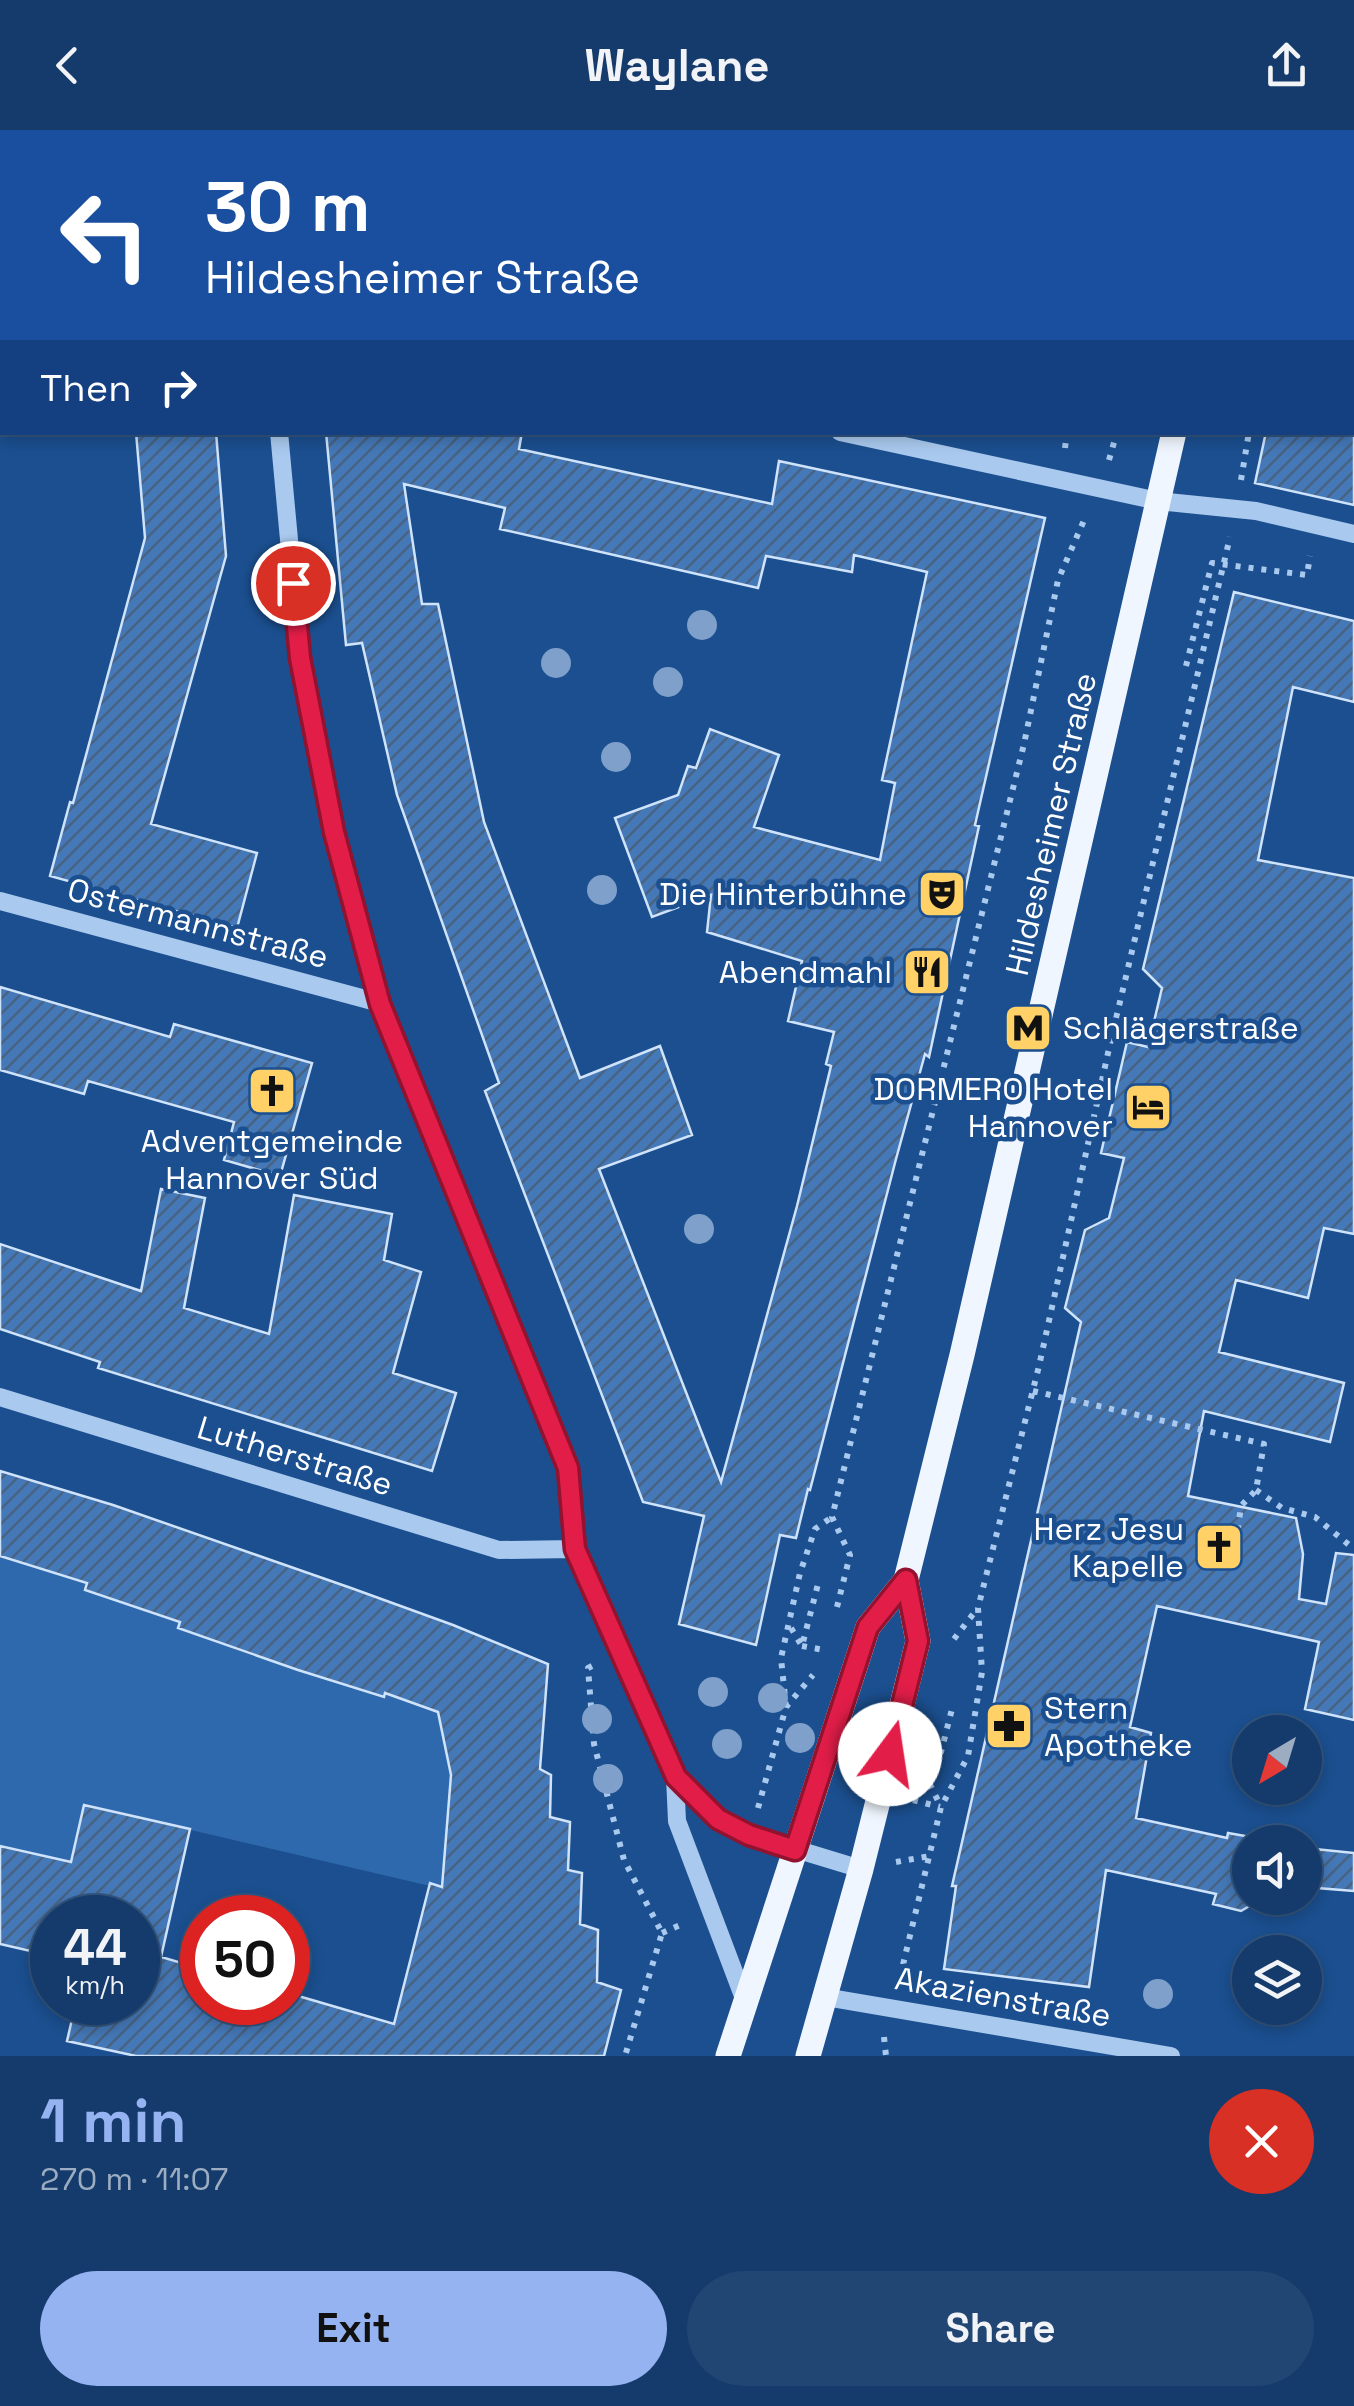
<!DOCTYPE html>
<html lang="en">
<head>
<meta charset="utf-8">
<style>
	body { margin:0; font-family:"Space Grotesk",sans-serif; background:#214673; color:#f1f3f6; height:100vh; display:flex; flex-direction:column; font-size:38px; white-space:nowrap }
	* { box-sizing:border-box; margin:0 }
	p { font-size:32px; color:#9dadc1 }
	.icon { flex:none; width:55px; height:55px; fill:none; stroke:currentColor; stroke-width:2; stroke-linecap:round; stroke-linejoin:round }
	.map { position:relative; height:1926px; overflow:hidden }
	.sheet { display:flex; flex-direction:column; background:#143b6b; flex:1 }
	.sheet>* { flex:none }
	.top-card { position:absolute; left:0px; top:0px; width:1355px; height:305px; box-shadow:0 5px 15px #0003,0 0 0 2px #33557e; background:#1a4fa0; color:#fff; overflow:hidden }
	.needle { width:65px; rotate:218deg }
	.buttons { position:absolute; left:1232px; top:1585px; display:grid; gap:20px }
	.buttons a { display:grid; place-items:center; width:90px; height:90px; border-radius:50%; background:#143b6b; box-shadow:0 5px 15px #0003,0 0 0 2px #33557e; font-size:50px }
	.speed { position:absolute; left:30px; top:1765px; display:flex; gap:20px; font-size:50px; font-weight:700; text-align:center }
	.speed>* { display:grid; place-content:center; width:130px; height:130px; border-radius:50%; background:#143b6b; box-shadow:0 5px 15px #0003,0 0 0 2px #33557e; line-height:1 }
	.speed small { font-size:25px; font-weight:400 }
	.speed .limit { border:15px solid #d22; background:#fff; color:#111 }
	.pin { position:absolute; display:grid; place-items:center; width:85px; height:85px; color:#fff; margin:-42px; border:5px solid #fff; border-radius:50%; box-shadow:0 2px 10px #0007 }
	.me { position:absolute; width:110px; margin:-55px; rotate:14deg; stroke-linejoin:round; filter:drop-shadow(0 0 8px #0008) }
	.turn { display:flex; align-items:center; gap:35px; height:210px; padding:0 40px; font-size:45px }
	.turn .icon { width:130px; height:130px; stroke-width:2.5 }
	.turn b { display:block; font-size:70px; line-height:85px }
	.then { display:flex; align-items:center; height:95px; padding:0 40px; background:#0003; gap:20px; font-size:38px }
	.round { display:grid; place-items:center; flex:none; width:105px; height:105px; border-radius:52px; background:#214673 }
	.headline { display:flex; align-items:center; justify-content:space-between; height:170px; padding:0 40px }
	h1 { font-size:60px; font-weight:700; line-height:75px; color:#95b2f1 }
	.button { display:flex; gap:20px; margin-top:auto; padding:20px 40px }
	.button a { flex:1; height:115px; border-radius:60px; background:#95b2f1; color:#111; font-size:40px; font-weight:700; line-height:115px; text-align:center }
	.button a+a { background:#214673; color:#f1f3f6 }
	header { display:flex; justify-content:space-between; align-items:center; height:130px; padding:0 40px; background:#143b6b; font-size:45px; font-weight:700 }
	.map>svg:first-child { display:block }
	.green { fill:#2e69ad }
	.building { fill:url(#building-hatch); stroke:#cfe3fa; stroke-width:2.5; fill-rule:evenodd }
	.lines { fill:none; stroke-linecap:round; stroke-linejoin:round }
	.path { stroke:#a9c9ee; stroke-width:6; stroke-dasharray:5 8; stroke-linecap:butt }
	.minor { stroke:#a9c9ee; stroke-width:18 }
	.major { stroke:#f0f6ff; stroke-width:25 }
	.tree { fill:#7ea0ca }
	.route-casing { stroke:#92132f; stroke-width:25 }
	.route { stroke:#e11d48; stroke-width:18 }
	.labels { text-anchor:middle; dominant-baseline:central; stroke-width:9; stroke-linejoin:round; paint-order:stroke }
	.street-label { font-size:32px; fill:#fff; stroke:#1b4f8f }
	.poi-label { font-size:32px; fill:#fff; stroke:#1b4f8f; text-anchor:end }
</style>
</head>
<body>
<header><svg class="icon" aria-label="back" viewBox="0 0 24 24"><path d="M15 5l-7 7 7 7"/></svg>Waylane<svg class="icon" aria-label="share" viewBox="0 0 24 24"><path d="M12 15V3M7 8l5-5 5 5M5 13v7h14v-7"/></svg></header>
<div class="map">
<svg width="1354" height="1926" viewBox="0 0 1354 1926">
	<defs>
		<pattern id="building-hatch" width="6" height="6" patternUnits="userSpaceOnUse" patternTransform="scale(2.5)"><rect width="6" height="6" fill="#4478b7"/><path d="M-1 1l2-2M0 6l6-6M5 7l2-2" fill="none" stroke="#486282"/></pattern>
	</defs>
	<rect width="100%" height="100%" fill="#1b4f8f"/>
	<path class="green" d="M 0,1426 L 87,1453 L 86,1460 L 180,1492 L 178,1499 L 197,1505 L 199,1499 L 236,1511 L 234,1519 L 254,1526 L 257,1519 L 277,1526 L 276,1532 L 385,1563 L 460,1589 L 447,1624 L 451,1645 L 444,1739 L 464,1764 L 97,1678 L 81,1687 L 71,1732 L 0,1716 Z"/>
	<path class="building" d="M 136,302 L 216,302 L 226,426 L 151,694 L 257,723 L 237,798 L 50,746 L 70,672 L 73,673 L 145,408 Z
		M 326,302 L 522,302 L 519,319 L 772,374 L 779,331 L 1045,388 L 975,695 L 979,696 L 929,927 L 925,924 L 896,1029 L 810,1360 L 808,1359 L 796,1408 L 780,1405 L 756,1515 L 679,1494 L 704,1386 L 643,1372 L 485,961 L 499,953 L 397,665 L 362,513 L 346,515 ZM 404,354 L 505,378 L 500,399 L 758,458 L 766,426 L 852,442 L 854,425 L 927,442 L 882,650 L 895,653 L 880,730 L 754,697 L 779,625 L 710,599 L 696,638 L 688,636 L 678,665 L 615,688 L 652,787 L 711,765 L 707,802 L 802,831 L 788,891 L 834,902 L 826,934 L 831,936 L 797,1076 L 721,1352 L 599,1039 L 692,1005 L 660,916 L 580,948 L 484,692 L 438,474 L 422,474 Z
		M 1266,302 L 1354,302 L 1354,375 L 1255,353 Z
		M 1234,462 L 1354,491 L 1354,572 L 1293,557 L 1258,730 L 1354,748 L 1354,1104 L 1324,1098 L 1308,1168 L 1236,1150 L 1219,1222 L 1344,1253 L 1330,1312 L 1204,1281 L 1188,1366 L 1296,1388 L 1303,1424 L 1299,1469 L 1326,1474 L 1336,1423 L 1354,1425 L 1354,1590 L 1305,1579 L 1319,1512 L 1157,1476 L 1130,1597 L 1151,1603 L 1136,1688 L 1227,1708 L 1228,1703 L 1279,1712 L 1250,1712 L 1250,1768 L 1263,1768 L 1241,1781 L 1213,1774 L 1216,1764 L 1106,1740 L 1089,1857 L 944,1839 L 956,1756 L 952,1756 L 1081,1192 L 1065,1178 L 1085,1100 L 1109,1088 L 1124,1028 L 1101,1023 L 1127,912 L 1148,917 L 1162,858 L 1143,839 Z
		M 0,857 L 170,907 L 174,894 L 312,933 L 280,1046 L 224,1030 L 234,992 L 88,951 L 84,964 L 0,940 Z
		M 161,1059 L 205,1068 L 184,1178 L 269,1204 L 294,1065 L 392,1084 L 384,1130 L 421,1142 L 393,1243 L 456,1263 L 432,1341 L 98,1238 L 100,1232 L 0,1199 L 0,1114 L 141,1161 Z
		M 0,1341 L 113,1375 L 351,1458 L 453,1495 L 548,1534 L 540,1639 L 551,1645 L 550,1687 L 570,1692 L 568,1740 L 582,1743 L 580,1794 L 598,1800 L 597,1852 L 621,1860 L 604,1926 L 136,1926 L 67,1911 L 76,1872 L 138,1872 L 138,1788 L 52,1788 L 52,1826 L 0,1814 L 0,1716 L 71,1732 L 84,1675 L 190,1699 L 161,1827 L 202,1839 L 202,1872 L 288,1872 L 288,1863 L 394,1894 L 430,1753 L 442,1757 L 451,1645 L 438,1582 L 385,1563 L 384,1567 L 298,1540 L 178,1498 L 180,1492 L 85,1460 L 87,1453 L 0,1426 Z
		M 1305,1718 L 1354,1723 L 1354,1761 L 1305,1757 Z"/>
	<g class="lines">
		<path class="path" d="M 802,2 L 802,0
			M 1153,2 L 1153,0
			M 1317,2 L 1318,0
			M 1065,318 L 1067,302
			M 1109,330 L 1117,302
			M 1241,350 L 1249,302
			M 1186,536 L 1212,433 L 1307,445 L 1310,426
			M 1033,1261 L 1264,1314 L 1256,1360 L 1241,1376 L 1238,1398
			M 1256,1360 L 1282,1378 L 1315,1387 L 1354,1419
			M 837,1477 L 850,1425 L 832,1387 L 1024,614 L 1058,450 L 1085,388
			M 791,1498 L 802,1516 L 818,1454
			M 954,1509 L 977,1479
			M 802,1516 L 824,1520
			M 592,1536 L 588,1538 L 594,1614 L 624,1730 L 662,1803 L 625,1926
			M 786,1577 L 781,1528 L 800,1443 L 815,1399 L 832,1387
			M 927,1627 L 941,1622 L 953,1575
			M 924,1642 L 941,1677
			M 913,1670 L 940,1677
			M 758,1678 L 786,1577 L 813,1545
			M 896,1732 L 930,1726
			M 662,1803 L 685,1793
			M 900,1847 L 941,1677 L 968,1626 L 982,1542 L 978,1478 L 1039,1236 L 1110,914 L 1230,407
			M 884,1907 L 886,1926"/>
		<path class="minor" d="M 228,0 L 229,2
			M 279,302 L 300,528 L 335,702 L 380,873 L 568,1338 L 575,1419 L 675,1647 L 718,1689 L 749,1705 L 861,1739
			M 840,302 L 1158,371 L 1256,381 L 1354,404
			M 0,771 L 380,873
			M 0,1267 L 499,1420 L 575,1419
			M 675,1647 L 677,1691 L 745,1871
			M 825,1867 L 1171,1926"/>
		<path class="major" d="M 1243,2 L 1243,0
			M 728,1926 L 868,1497 L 906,1450 L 962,1225 L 1174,302
			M 808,1926 L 861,1739 L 918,1511 L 906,1450"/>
	</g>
	<g class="tree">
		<circle cx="702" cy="495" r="15"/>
		<circle cx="556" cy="533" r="15"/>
		<circle cx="668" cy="552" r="15"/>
		<circle cx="616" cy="627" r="15"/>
		<circle cx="602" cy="760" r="15"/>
		<circle cx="699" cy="1099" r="15"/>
		<circle cx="713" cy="1562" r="15"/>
		<circle cx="773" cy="1568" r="15"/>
		<circle cx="597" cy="1589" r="15"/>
		<circle cx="800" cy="1608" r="15"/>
		<circle cx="727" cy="1614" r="15"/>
		<circle cx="608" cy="1649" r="15"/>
		<circle cx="1158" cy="1864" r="15"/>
	</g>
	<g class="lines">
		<g class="route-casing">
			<path id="route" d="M 293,453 L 300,528 L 334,702 L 380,874 L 568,1338 L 575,1419 L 676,1647 L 718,1689 L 749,1705 L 795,1720 L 868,1497 L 906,1450 L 918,1511 L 890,1624"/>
		</g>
		<use href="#route" class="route"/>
	</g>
	<defs>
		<g id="theatre-square" transform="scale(2.5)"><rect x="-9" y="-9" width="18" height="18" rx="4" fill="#ffd166" stroke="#1b4f8f"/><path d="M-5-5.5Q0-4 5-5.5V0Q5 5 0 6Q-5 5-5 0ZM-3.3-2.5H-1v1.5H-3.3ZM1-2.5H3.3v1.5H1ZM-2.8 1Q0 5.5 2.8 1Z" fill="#111"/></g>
		<g id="restaurant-square" transform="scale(2.5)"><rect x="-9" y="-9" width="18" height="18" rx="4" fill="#ffd166" stroke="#1b4f8f"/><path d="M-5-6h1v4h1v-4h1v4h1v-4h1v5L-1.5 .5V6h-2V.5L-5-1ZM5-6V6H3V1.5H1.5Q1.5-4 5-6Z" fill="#111"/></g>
		<g id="metro-square" transform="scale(2.5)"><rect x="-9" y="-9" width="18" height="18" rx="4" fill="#ffd166" stroke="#1b4f8f"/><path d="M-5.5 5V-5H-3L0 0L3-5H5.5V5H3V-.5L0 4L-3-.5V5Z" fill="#111"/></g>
		<g id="church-square" transform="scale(2.5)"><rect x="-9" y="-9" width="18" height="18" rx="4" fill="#ffd166" stroke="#1b4f8f"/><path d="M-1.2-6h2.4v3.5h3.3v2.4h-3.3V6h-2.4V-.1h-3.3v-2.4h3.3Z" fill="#111"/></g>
		<g id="hotel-square" transform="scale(2.5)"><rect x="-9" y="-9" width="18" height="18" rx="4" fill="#ffd166" stroke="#1b4f8f"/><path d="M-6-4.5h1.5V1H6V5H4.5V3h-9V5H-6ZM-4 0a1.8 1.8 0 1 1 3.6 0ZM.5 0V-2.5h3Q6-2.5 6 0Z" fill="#111"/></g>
		<g id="pharmacy-square" transform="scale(2.5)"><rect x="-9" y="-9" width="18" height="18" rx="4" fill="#ffd166" stroke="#1b4f8f"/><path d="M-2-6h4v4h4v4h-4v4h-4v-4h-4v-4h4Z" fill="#111"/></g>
	</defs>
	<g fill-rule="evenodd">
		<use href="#theatre-square" x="942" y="764"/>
		<use href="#restaurant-square" x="927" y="842"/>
		<use href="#metro-square" x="1028" y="898"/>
		<use href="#church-square" x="272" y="961"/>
		<use href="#hotel-square" x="1148" y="977"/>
		<use href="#church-square" x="1219" y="1417"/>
		<use href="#pharmacy-square" x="1009" y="1596"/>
	</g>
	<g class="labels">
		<g class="street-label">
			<text transform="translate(1051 694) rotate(-77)">Hildesheimer Straße</text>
			<text transform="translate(198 793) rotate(15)">Ostermannstraße</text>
			<text transform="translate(295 1326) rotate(17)">Lutherstraße</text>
			<text transform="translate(1003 1867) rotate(10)">Akazienstraße</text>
		</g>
		<g class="poi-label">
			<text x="907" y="764">Die Hinterbühne</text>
			<text x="892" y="842">Abendmahl</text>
			<text x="1063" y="898" text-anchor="start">Schlägerstraße</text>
			<text x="1113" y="959">DORMERO Hotel<tspan x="1113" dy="37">Hannover</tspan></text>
			<text x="272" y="1011" text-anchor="middle">Adventgemeinde<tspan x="272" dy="37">Hannover Süd</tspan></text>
			<text x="1184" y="1399">Herz Jesu<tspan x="1184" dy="37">Kapelle</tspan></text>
			<text x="1044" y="1578" text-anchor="start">Stern<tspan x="1044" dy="37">Apotheke</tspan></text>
		</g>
	</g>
</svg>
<div class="buttons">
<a><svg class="needle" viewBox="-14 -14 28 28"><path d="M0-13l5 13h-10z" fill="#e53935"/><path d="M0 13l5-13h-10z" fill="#9dadc1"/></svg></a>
<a><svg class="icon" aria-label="sound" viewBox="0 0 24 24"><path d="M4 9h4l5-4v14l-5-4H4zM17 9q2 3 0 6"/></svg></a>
<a><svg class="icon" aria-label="layers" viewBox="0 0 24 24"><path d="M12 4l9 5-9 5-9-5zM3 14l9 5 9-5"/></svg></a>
</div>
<div class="speed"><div>44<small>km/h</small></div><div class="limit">50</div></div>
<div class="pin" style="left:293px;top:453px;background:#d93025"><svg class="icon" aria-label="arrive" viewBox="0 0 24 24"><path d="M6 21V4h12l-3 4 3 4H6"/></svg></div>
<svg class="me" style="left:890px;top:1624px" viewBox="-20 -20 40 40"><circle r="19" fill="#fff"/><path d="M0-13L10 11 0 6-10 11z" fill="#e11d48"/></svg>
<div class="top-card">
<div class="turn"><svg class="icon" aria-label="left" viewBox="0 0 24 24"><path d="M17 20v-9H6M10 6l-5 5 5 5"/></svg><div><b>30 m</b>Hildesheimer Straße</div></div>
<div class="then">Then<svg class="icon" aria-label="right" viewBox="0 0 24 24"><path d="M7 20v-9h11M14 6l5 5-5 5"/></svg></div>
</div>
</div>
<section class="sheet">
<div class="headline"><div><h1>1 min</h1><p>270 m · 11:07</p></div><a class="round" style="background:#d93025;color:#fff"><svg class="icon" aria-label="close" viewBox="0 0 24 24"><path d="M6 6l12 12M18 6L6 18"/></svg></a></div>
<div class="button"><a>Exit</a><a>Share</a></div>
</section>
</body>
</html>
